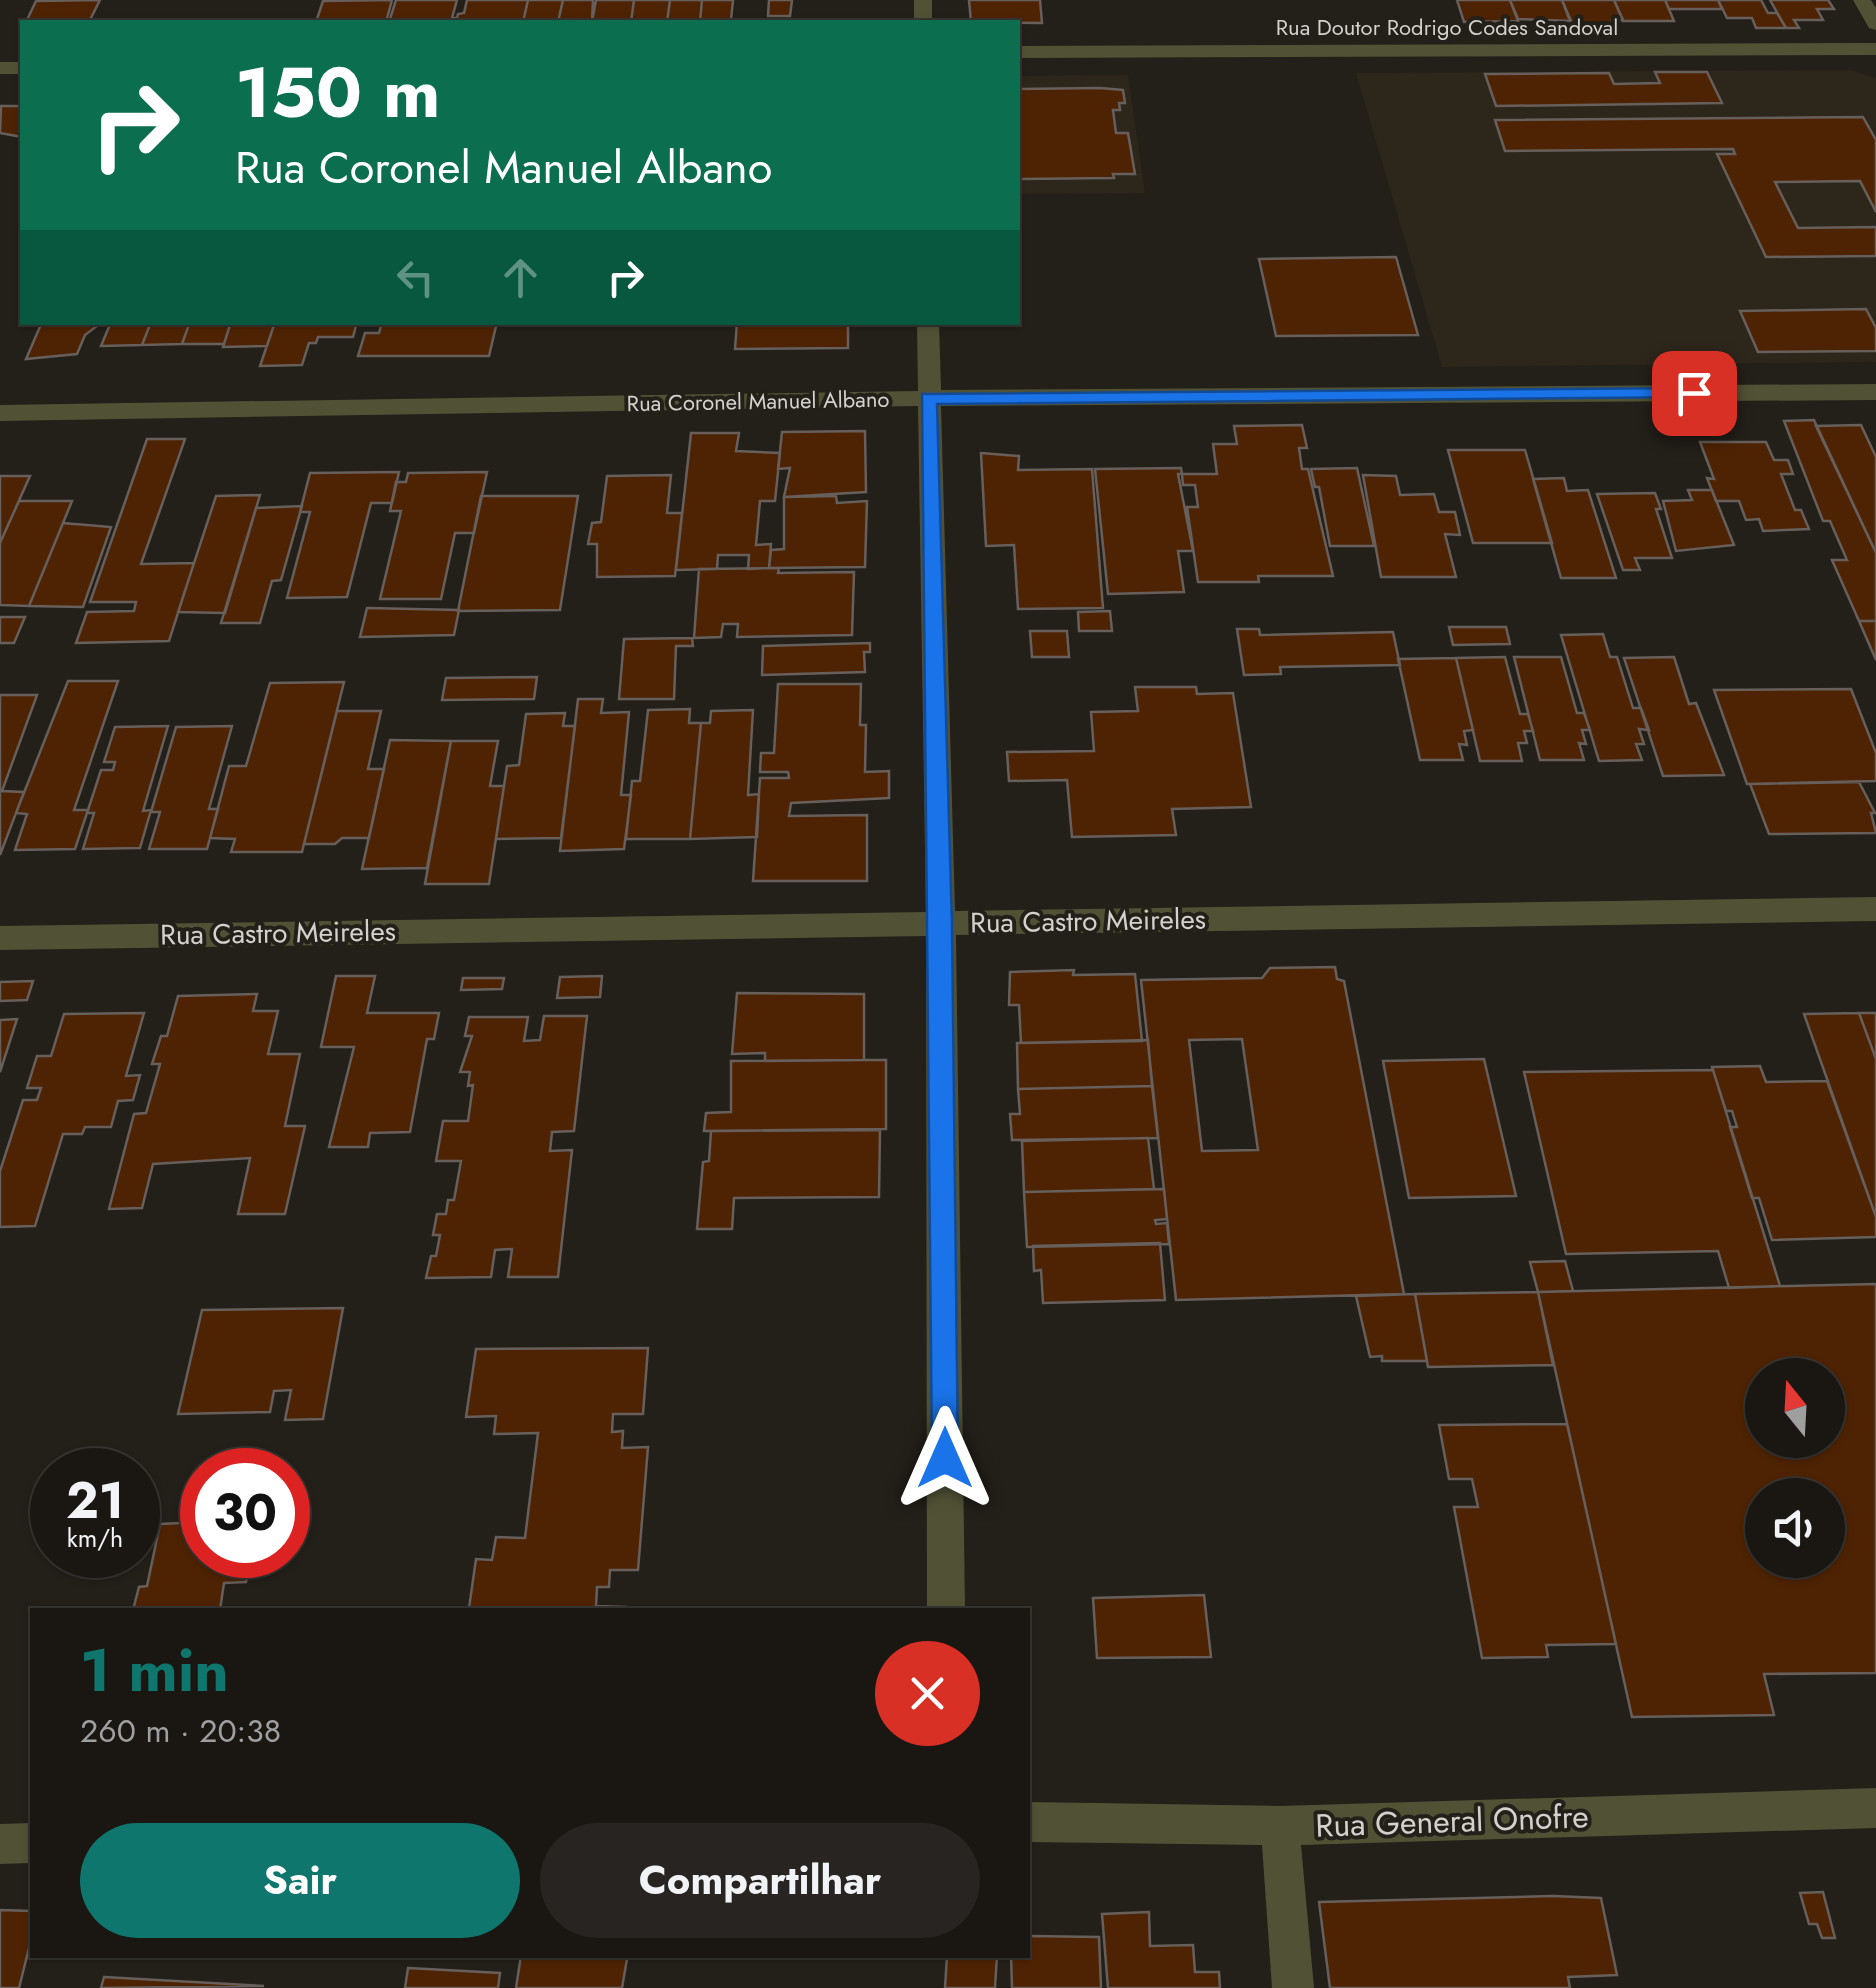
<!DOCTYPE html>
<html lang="pt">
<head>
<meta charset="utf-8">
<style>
	body { margin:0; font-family:Jost,sans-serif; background:#272421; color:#f1f3f6; height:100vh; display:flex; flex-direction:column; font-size:38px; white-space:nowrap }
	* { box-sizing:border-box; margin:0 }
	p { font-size:32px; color:#9f9fa0 }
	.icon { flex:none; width:55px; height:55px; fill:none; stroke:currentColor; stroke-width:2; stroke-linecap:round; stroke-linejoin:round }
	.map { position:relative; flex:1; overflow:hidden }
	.panel { position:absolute; left:30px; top:1608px; width:1000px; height:350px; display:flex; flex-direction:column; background:#1a1713; border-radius:0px; box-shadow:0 2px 8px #0004,0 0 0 2px #383633 }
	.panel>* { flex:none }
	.top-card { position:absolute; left:20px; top:20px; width:1000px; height:305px; border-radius:0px; box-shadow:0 2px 8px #0004,0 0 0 2px #383633; background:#0b6e4f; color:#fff; overflow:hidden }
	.needle { width:65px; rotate:342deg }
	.controls { position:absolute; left:1745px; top:1358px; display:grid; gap:20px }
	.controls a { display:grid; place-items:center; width:100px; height:100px; border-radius:50%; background:#1a1713; box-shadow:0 2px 8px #0004,0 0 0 2px #383633; font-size:50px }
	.speed { position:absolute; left:30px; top:1448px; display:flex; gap:20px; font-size:50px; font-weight:700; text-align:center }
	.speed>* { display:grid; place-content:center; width:130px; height:130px; border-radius:50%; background:#1a1713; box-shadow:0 2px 8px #0004,0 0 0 2px #383633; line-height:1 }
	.speed small { font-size:25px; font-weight:400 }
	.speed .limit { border:15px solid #d22; background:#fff; color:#111 }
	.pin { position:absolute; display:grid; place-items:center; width:85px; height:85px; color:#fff; margin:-42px; border-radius:20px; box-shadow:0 5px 15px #0006 }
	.me { position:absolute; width:110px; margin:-55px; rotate:0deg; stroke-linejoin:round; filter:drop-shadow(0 0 8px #0008) }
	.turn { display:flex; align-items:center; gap:35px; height:210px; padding:0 50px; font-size:45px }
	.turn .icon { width:130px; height:130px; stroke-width:2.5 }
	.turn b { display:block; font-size:70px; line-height:85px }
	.lanes { display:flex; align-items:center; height:95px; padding:0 50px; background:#0003; justify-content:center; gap:50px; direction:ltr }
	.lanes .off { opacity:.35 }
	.round { display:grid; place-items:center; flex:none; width:105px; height:105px; border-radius:52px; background:#272421 }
	.summary { display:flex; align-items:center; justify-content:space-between; height:170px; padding:0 50px }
	h1 { font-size:60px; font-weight:700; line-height:75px; color:#0f766e }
	.primary-button { display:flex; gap:20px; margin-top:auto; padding:20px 50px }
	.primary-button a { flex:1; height:115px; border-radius:60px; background:#0f766e; color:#fff; font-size:40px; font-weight:700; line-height:115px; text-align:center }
	.primary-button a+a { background:#272421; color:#f1f3f6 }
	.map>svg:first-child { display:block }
	.built { fill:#2d261b }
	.building { fill:#4e2303; stroke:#675f5b; stroke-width:2.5; fill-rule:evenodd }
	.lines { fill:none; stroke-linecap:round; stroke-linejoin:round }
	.street { fill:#515235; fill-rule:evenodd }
	.route { fill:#1a73e8; stroke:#114b97; stroke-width:2.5 }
	.labels { text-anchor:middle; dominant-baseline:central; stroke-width:8; stroke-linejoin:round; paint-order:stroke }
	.far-street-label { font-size:22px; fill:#d4d1cd; stroke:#231f19 }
	.street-label { font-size:28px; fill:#d4d1cd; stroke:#231f19 }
	.near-street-label { font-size:32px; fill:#d4d1cd; stroke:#231f19 }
</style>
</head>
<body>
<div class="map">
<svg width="1876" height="1988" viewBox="0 0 1876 1988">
	<rect width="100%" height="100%" fill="#231f19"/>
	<path class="built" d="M 1851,70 L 1876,78 L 1876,362 L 1442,367 L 1356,73 Z
		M 1128,75 L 1145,193 L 1018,194 L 1018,76 Z"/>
	<path class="building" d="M 100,0 L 89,22 L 26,22 L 36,1 Z
		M 392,0 L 386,22 L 316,22 L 323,1 Z
		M 396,0 L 457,0 L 452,18 L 456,18 L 456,22 L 389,22 Z
		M 467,0 L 528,0 L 523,22 L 456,22 L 458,14 L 464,13 Z
		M 528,0 L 563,0 L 558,22 L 523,22 Z
		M 563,0 L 593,0 L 592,22 L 558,22 Z
		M 596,0 L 634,0 L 631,22 L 592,22 Z
		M 634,0 L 670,0 L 667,22 L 631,22 Z
		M 670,0 L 702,0 L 700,22 L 667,22 Z
		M 702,0 L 733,0 L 731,20 L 700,22 Z
		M 769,0 L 792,0 L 790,16 L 768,16 Z
		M 969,0 L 1040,0 L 1042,23 L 971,22 Z
		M 1457,0 L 1510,0 L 1518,21 L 1464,22 Z
		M 1510,0 L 1562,0 L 1571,21 L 1518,19 Z
		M 1562,0 L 1614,0 L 1623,20 L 1612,21 L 1615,29 L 1573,29 Z
		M 1614,0 L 1665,0 L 1674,21 L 1623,21 Z
		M 1665,0 L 1718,0 L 1722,9 L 1669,9 Z
		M 1718,0 L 1761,0 L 1768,13 L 1777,13 L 1786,28 L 1756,28 L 1752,18 L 1727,18 Z
		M 1770,0 L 1828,0 L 1834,9 L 1817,9 L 1823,20 L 1794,20 L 1799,28 L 1786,28 Z
		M 1655,72 L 1707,72 L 1722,103 L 1496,106 L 1485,74 L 1609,73 L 1614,84 L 1660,83 Z
		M 1100,88 L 1123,90 L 1125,103 L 1119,103 L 1120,110 L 1113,110 L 1116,133 L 1128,133 L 1135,174 L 1113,174 L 1114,178 L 1020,179 L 1018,89 Z
		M 1,106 L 22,106 L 22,137 L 0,133 Z
		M 1863,117 L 1876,140 L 1876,212 L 1860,181 L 1775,182 L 1798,228 L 1876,227 L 1876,256 L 1766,257 L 1717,154 L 1735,154 L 1733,149 L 1505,151 L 1495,120 Z
		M 1396,257 L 1418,335 L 1276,336 L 1259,259 Z
		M 1866,309 L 1876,328 L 1876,351 L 1758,352 L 1740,311 Z
		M 42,322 L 95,322 L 97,326 L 85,335 L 77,354 L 26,359 Z
		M 111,322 L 151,322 L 142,345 L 101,346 Z
		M 151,322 L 190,322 L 182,344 L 142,345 Z
		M 190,322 L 231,322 L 224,344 L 182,344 Z
		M 231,322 L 275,322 L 267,346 L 223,347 Z
		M 275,322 L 357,322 L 353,337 L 318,337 L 316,343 L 309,343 L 302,365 L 260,366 Z
		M 382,322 L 497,322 L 489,356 L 358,356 L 365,333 L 379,333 Z
		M 737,322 L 848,322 L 848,348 L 735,349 Z
		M 1814,420 L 1876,553 L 1876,621 L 1859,621 L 1832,560 L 1847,560 L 1830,521 L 1823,521 L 1784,421 Z
		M 1302,425 L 1307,448 L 1299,448 L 1302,469 L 1308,469 L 1333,576 L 1258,576 L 1259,582 L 1198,582 L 1187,507 L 1198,507 L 1195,485 L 1183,485 L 1182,474 L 1217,474 L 1213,444 L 1237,444 L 1234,426 Z
		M 1861,425 L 1876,457 L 1876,553 L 1816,426 Z
		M 865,431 L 866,492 L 784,497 L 790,468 L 778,469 L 782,432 Z
		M 691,433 L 739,433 L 736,451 L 780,453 L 775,501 L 760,501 L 756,545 L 771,544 L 769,568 L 748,569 L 749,555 L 718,555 L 717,569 L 676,570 Z
		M 147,439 L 185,439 L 141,564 L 194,563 L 169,641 L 76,643 L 87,612 L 134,611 L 136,602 L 90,602 Z
		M 1700,442 L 1766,442 L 1774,460 L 1788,460 L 1793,474 L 1781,474 L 1795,510 L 1801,510 L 1809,529 L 1763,531 L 1759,519 L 1746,520 L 1739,501 L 1716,501 L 1707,478 L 1714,479 Z
		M 1448,450 L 1525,450 L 1552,543 L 1473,543 Z
		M 981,453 L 1019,456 L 1018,470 L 1092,469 L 1103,608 L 1018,609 L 1014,545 L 986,546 Z
		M 1181,468 L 1182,474 L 1178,474 L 1193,551 L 1178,551 L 1184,592 L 1108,594 L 1095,469 Z
		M 1357,468 L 1374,546 L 1330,546 L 1319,487 L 1315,487 L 1311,469 Z
		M 399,472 L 392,503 L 371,503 L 347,597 L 287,598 L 310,512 L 300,512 L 310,473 Z
		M 487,472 L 474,533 L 455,533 L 441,599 L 380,599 L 401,511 L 390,511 L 396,482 L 406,482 L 408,473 Z
		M 671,475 L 667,513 L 682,513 L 675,576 L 597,577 L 597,544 L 588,544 L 592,523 L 601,522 L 607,476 Z
		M 1363,475 L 1396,476 L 1400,495 L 1434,494 L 1439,512 L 1455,512 L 1460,535 L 1445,534 L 1456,577 L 1381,577 Z
		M 0,476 L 30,476 L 0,543 Z
		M 1564,478 L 1567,491 L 1588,490 L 1616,578 L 1561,578 L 1533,479 Z
		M 1688,490 L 1712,490 L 1734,545 L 1676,551 L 1663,501 L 1692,500 Z
		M 1655,493 L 1661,509 L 1656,509 L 1672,558 L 1635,558 L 1640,570 L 1623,570 L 1597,494 Z
		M 260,495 L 225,613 L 178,612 L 216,496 Z
		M 481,496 L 578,496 L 560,610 L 458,611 Z
		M 836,496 L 837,503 L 867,501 L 865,567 L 769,568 L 771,550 L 784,549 L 784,497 Z
		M 19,501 L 72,501 L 29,606 L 0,605 L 0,543 Z
		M 302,506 L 281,580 L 272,581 L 260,623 L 221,623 L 256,508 Z
		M 63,523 L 111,527 L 83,607 L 29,606 Z
		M 779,568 L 778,573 L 854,572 L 852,635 L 737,637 L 738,624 L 723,624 L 721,637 L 694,638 L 699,569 Z
		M 367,608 L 459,610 L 454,635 L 360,637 Z
		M 1110,611 L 1112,631 L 1079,631 L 1078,612 Z
		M 0,617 L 25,617 L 14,643 L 0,643 Z
		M 1859,621 L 1876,621 L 1876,660 Z
		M 1449,627 L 1506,627 L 1510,644 L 1453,645 Z
		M 1237,629 L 1259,629 L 1260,635 L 1393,632 L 1400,665 L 1280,667 L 1281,674 L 1244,675 Z
		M 1030,631 L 1067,631 L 1069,657 L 1032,657 Z
		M 1603,634 L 1610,657 L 1617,657 L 1633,708 L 1641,708 L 1649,730 L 1639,729 L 1644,744 L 1636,744 L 1642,760 L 1599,761 L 1561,635 Z
		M 692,638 L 693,646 L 676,646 L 674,699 L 619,699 L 624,639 Z
		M 870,643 L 870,652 L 864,652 L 865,672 L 762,675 L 763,646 Z
		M 1505,657 L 1520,714 L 1528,714 L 1533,731 L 1524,731 L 1527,743 L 1518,743 L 1522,761 L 1480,761 L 1456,658 Z
		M 1514,657 L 1561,657 L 1577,713 L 1584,713 L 1590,730 L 1582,730 L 1586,744 L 1579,743 L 1584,760 L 1540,760 Z
		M 1674,657 L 1689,704 L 1696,703 L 1724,775 L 1663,776 L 1624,658 Z
		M 1456,658 L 1473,730 L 1464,731 L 1467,745 L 1459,744 L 1463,760 L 1420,760 L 1398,659 Z
		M 537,677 L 534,699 L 442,700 L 446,678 Z
		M 68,681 L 118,681 L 74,810 L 88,810 L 75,849 L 15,850 L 27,814 L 16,813 Z
		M 344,682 L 302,852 L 231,852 L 235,839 L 210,838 L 229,766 L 246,766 L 270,683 Z
		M 778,684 L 861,684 L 860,725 L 866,725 L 865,772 L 889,771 L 889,798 L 791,803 L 789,816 L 867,815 L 867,881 L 753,881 L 760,778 L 789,778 L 788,772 L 760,772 L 761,753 L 774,753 Z
		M 1135,687 L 1196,687 L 1197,694 L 1233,693 L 1251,807 L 1172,809 L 1176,835 L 1072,837 L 1067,780 L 1009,781 L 1007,752 L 1094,751 L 1091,712 L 1138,711 Z
		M 1851,689 L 1876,753 L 1876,781 L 1747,784 L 1714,690 Z
		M 0,695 L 37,695 L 2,791 L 24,792 L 0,855 Z
		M 578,699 L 603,699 L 601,713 L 629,712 L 621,795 L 631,795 L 624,849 L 560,851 Z
		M 690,709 L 689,723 L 701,723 L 690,839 L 626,839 L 632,781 L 640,781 L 648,710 Z
		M 753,710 L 748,795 L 759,794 L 757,837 L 690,839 L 701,723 L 710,723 L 711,711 Z
		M 337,711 L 381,711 L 368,769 L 384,769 L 369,838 L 342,838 L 335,844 L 304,844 Z
		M 565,713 L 563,726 L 575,726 L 561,838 L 496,839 L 507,766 L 519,765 L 526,714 Z
		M 168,726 L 143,811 L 151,810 L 140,848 L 83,849 L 94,813 L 87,813 L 101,770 L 113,770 L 115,762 L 104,762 L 115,727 Z
		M 232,726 L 209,809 L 218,809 L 207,849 L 149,849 L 160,812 L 151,812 L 176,727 Z
		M 390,740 L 451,741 L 427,868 L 362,869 Z
		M 451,741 L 498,741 L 490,786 L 504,786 L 489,884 L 425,884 Z
		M 1859,782 L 1875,813 L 1871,813 L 1876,833 L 1769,834 L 1750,784 Z
		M 1335,967 L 1337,979 L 1344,981 L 1404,1294 L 1176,1300 L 1141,980 L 1262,978 L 1270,968 ZM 1242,1039 L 1258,1150 L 1202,1151 L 1189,1040 Z
		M 1074,970 L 1073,975 L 1135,974 L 1142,1041 L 1021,1043 L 1019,1005 L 1009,1005 L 1010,972 Z
		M 336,976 L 375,976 L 367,1013 L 439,1013 L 434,1039 L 427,1039 L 410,1132 L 370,1133 L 368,1147 L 329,1147 L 354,1047 L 321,1047 Z
		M 602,976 L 600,997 L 557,998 L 560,977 Z
		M 463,978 L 504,978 L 502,989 L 461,990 Z
		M 33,981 L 27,1000 L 0,1001 L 0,982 Z
		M 737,993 L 864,994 L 864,1060 L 765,1061 L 765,1053 L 732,1054 Z
		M 257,994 L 253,1011 L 278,1011 L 268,1054 L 300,1054 L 285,1126 L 305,1126 L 285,1214 L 238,1214 L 250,1158 L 153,1164 L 142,1208 L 109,1209 L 134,1114 L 146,1113 L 160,1064 L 152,1064 L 161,1036 L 167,1036 L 178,996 Z
		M 144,1013 L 126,1076 L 140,1075 L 133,1100 L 118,1101 L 111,1127 L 85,1127 L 82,1134 L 63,1134 L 35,1226 L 0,1227 L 0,1171 L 23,1100 L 37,1100 L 41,1088 L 27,1088 L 37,1056 L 51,1056 L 64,1014 Z
		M 1859,1013 L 1876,1013 L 1876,1059 Z
		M 1859,1013 L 1876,1059 L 1876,1217 L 1804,1014 Z
		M 544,1016 L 587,1016 L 574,1131 L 552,1132 L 550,1151 L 572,1150 L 558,1277 L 508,1277 L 512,1249 L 495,1250 L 491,1277 L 426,1278 L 431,1256 L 436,1256 L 440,1235 L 433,1235 L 437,1214 L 446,1214 L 448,1200 L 454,1200 L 461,1161 L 436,1161 L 443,1121 L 468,1121 L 473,1085 L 468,1086 L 470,1072 L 460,1072 L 472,1036 L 465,1036 L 469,1017 L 528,1017 L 524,1041 L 540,1040 Z
		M 17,1019 L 0,1072 L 0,1020 Z
		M 1148,1040 L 1152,1086 L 1018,1089 L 1017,1043 Z
		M 1484,1059 L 1516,1196 L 1409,1198 L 1383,1061 Z
		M 864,1060 L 886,1060 L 886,1129 L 704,1131 L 706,1113 L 731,1112 L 731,1061 Z
		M 1760,1066 L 1766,1082 L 1827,1081 L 1876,1217 L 1876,1237 L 1772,1240 L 1759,1198 L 1752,1198 L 1730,1127 L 1737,1127 L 1732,1111 L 1726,1111 L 1712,1067 Z
		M 1713,1070 L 1780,1286 L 1729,1288 L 1718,1251 L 1566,1254 L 1524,1072 Z
		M 1152,1086 L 1158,1138 L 1012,1140 L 1010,1114 L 1020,1114 L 1018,1089 Z
		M 880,1130 L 879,1197 L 734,1198 L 732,1229 L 697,1229 L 703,1162 L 709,1161 L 711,1131 Z
		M 1148,1138 L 1154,1189 L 1024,1192 L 1022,1141 Z
		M 1164,1189 L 1167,1219 L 1155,1220 L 1156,1224 L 1167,1223 L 1169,1244 L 1027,1247 L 1024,1192 Z
		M 1160,1243 L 1165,1300 L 1043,1303 L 1041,1270 L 1034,1271 L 1033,1246 Z
		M 1565,1261 L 1573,1291 L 1538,1292 L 1530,1262 Z
		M 1876,1284 L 1876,1673 L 1764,1674 L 1774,1715 L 1632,1717 L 1538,1292 ZM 1762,1375 L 1828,1375 L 1828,1440 L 1762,1440 ZM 1762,1495 L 1828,1495 L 1828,1560 L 1762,1560 Z
		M 1538,1292 L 1553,1365 L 1428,1367 L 1415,1294 Z
		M 1415,1294 L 1427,1361 L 1382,1361 L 1382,1356 L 1370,1357 L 1356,1296 Z
		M 343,1308 L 323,1419 L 285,1420 L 291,1390 L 274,1391 L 270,1412 L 178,1414 L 202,1310 Z
		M 648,1348 L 643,1414 L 613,1414 L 612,1432 L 623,1431 L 622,1448 L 648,1447 L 638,1570 L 610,1570 L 609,1587 L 597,1587 L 596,1606 L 626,1607 L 626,1610 L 439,1610 L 469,1608 L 476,1559 L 492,1560 L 496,1537 L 525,1538 L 538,1433 L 494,1434 L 496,1416 L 466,1417 L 476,1349 Z
		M 1567,1424 L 1616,1644 L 1546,1645 L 1548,1657 L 1482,1658 L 1454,1507 L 1478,1507 L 1472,1479 L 1449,1479 L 1439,1425 Z
		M 202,1522 L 202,1555 L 250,1555 L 246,1582 L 224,1583 L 220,1610 L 133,1610 L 139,1587 L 147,1586 L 160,1524 Z
		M 1204,1595 L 1211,1657 L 1097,1658 L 1093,1598 Z
		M 1823,1892 L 1835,1938 L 1822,1938 L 1817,1924 L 1809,1924 L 1800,1893 Z
		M 1553,1896 L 1601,1898 L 1617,1975 L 1568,1977 L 1570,1988 L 1330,1988 L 1319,1902 Z
		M 0,1910 L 32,1911 L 32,1936 L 19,1988 L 0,1988 Z
		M 1149,1912 L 1150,1946 L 1193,1945 L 1195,1972 L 1219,1972 L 1220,1988 L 1108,1988 L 1102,1914 Z
		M 1028,1936 L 1099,1937 L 1101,1988 L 1012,1988 L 1011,1955 L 1028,1955 Z
		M 521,1955 L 585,1955 L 627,1959 L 622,1988 L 516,1988 Z
		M 947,1955 L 997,1955 L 995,1988 L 945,1988 Z
		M 408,1968 L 500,1973 L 498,1988 L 405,1988 Z
		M 104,1977 L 264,1986 L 101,1988 Z"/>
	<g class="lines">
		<path class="street" d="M 914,0 L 932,0 L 932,22 L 914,22 Z
			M 1853,0 L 1871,0 L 1876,8 L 1876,30 L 1869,28 Z
			M 1876,43 L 1876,55 L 1018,58 L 1018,46 Z
			M 0,62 L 22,62 L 22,74 L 0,74 Z
			M 917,322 L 939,322 L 941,390 L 1876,384 L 1876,400 L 941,406 L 955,911 L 1876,897 L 1876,921 L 956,935 L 965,1610 L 927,1610 L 926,936 L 0,950 L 0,926 L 926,912 L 918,406 L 0,421 L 0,405 L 918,391 Z
			M 1876,1788 L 1876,1828 L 1301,1845 L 1314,1988 L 1272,1988 L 1262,1845 L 1028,1842 L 1028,1802 L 1280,1806 Z
			M 32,1823 L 32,1863 L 0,1864 L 0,1824 Z"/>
	</g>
	<path class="route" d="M 1694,388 L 1703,393 L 1700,397 L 937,404 L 952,924 L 958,1458 L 954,1467 L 945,1471 L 936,1467 L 932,1458 L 922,394 Z"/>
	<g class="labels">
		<g class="far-street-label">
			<text x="1447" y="27">Rua Doutor Rodrigo Codes Sandoval</text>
			<text transform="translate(758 401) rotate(-1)">Rua Coronel Manuel Albano</text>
		</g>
		<g class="street-label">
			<text transform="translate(1088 921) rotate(-1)">Rua Castro Meireles</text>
			<text transform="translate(278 933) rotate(-1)">Rua Castro Meireles</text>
		</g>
		<g class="near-street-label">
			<text transform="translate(1452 1821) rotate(-2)">Rua General Onofre</text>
		</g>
	</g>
</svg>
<div class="controls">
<a><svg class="needle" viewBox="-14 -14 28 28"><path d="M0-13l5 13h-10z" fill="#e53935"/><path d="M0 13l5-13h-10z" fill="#9f9fa0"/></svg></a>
<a><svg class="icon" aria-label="sound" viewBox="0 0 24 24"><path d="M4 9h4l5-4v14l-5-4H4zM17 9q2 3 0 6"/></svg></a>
</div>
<div class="speed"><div>21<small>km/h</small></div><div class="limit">30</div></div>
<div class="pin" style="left:1694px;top:393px;background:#d93025"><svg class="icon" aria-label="arrive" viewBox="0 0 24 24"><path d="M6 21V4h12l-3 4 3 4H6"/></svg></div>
<svg class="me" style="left:945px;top:1458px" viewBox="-20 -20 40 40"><path d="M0-17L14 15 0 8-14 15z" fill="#1a73e8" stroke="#fff" stroke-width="4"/></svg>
<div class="top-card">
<div class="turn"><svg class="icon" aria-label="right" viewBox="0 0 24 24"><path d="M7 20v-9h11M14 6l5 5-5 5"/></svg><div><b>150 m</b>Rua Coronel Manuel Albano</div></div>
<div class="lanes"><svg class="icon off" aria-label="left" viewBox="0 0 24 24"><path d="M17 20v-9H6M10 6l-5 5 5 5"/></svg><svg class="icon off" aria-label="ahead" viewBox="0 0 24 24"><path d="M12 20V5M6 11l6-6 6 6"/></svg><svg class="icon" aria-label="right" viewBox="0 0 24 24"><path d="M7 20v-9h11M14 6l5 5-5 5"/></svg></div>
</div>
<section class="panel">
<div class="summary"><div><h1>1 min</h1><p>260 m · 20:38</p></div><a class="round" style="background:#d93025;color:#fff"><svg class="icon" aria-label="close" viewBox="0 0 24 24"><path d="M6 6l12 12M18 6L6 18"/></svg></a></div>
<div class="primary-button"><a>Sair</a><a>Compartilhar</a></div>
</section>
</div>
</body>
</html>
